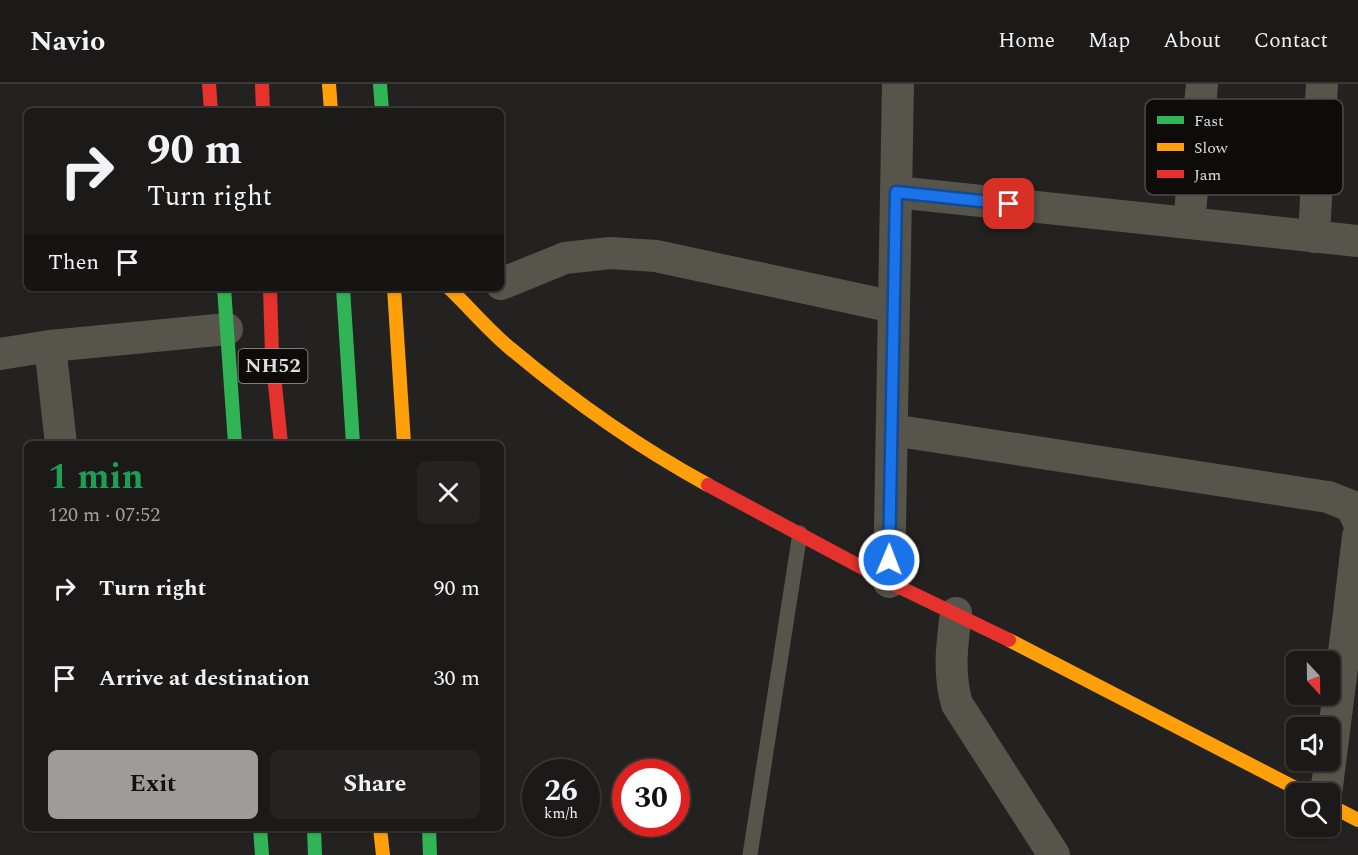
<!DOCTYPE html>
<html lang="en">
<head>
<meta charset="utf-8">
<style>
	body { margin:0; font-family:Spectral,serif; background:#242321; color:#f1f3f6; height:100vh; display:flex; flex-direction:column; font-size:22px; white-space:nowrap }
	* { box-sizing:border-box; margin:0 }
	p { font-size:20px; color:#a0a1a2 }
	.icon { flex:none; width:33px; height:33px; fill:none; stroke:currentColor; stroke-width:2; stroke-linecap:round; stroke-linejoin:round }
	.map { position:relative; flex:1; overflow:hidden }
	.panel { position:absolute; left:24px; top:357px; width:480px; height:390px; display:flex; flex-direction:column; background:#1b1a18; border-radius:9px; box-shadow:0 2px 4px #0004,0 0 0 2px #393837 }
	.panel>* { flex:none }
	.hud { position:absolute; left:24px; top:24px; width:480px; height:183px; border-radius:9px; box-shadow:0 2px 4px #0004,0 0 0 2px #393837; background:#1b1a18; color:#f1f3f6; overflow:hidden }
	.needle { width:39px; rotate:158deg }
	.fabs { position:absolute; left:1286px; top:567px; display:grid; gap:12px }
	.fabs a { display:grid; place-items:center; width:54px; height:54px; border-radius:9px; background:#1b1a18; box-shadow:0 2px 4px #0004,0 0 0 2px #393837; font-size:30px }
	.speed { position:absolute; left:522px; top:675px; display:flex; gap:12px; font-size:30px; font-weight:700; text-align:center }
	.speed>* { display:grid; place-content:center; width:78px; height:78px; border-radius:50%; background:#1b1a18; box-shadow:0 2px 4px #0004,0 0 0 2px #393837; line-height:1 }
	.speed small { font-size:15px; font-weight:400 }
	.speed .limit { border:9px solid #d22; background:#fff; color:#111 }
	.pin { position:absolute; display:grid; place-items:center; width:51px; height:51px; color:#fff; margin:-26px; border-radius:12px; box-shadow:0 3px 9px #0006 }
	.me { position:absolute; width:66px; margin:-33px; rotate:1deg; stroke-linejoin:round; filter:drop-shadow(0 0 4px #0008) }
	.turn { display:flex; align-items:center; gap:21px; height:126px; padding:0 24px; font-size:27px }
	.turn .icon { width:78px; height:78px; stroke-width:2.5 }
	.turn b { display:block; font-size:42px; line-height:51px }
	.then { display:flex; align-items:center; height:57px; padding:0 24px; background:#0003; gap:12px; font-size:22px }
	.round { display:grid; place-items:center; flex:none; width:63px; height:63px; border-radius:9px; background:#242321 }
	.overview { display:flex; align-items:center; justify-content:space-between; height:102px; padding:0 24px }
	h1 { font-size:36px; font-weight:700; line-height:45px; color:#1e9e55 }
	.button { display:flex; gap:12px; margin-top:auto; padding:12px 24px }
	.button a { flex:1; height:69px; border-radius:9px; background:#9e9c9a; color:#111; font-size:24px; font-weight:700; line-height:69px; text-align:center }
	.button a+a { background:#242321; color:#f1f3f6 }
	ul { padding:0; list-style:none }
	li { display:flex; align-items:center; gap:18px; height:90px; padding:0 24px }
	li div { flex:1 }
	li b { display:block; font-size:22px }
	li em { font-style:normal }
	header { display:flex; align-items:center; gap:36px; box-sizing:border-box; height:84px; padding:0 30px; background:#1b1a18; border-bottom:2px solid #393837 }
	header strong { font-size:28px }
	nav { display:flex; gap:33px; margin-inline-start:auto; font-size:21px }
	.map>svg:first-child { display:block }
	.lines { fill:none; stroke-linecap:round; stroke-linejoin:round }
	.lane { stroke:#57544b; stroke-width:15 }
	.street { stroke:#57544b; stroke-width:32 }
	.fast { stroke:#30b455; stroke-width:14 }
	.slow { stroke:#ff9f0a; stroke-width:14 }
	.jam { stroke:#e5322d; stroke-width:14 }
	.route-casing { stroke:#114b97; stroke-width:15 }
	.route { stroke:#1a73e8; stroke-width:10 }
	.labels { text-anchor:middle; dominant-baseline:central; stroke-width:6; stroke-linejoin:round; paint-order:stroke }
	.shield { fill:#0d0c0a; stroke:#a19e9c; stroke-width:1.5 }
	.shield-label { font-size:20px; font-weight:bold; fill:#e0dddb }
	.key { fill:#0d0c0a; stroke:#4c4b49; stroke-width:1.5 }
	.key-label { font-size:16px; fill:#e0dddb }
</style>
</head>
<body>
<header>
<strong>Navio</strong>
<nav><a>Home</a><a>Map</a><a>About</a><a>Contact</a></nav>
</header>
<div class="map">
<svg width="1358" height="771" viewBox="0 0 1358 771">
	<rect width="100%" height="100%" fill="#242220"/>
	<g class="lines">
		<path class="lane" d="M 750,771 L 800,449"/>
		<path class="street" d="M 896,108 L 1358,157
			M 1189,139 L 1202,0
			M 1314,153 L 1322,0
			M 501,200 L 565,174 L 610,169 L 656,172 L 894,223
			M 50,262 L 61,360
			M 0,270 L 50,262 L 227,245
			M 892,346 L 1328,413 L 1351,422 L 1358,437
			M 1358,452 L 1349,529 L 1358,531
			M 889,498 L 898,0
			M 956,529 C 952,561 948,589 957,620 L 1054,771
			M 1326,710 L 1349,529"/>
		<path class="fast" d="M 380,0 L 382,27
			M 224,204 L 235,360
			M 343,204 L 353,360
			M 260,744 L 262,771
			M 314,744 L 315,771
			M 429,744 L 430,771"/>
		<path class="slow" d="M 329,0 L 331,27
			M 394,204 L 404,360
			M 449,204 C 470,224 489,247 511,265 C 573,317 638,363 708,401
			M 1009,556 L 1307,710
			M 1329,721 L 1358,736
			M 380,744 L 383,771"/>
		<path class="jam" d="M 209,0 L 211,27
			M 262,0 L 263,27
			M 270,204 L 272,271 L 281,360
			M 708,401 L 889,498 L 1009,556"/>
	</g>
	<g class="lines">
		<g class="route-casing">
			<path id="route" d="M 889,476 L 896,108 L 1009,120"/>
		</g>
		<use href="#route" class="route"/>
	</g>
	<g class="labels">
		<rect class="shield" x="238.5" y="265" width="69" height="34" rx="4.5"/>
		<g class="shield-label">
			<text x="273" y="282">NH52</text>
		</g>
	</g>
	<rect x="1145" y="15" width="198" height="96" rx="9" class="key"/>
	<rect x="1157" y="32" width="27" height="8" fill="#30b455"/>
	<rect x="1157" y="59" width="27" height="8" fill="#ff9f0a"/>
	<rect x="1157" y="86" width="27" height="8" fill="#e5322d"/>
	<g class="key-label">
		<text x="1194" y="42">Fast</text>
		<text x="1194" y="69">Slow</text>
		<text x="1194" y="96">Jam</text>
	</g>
</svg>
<div class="fabs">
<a><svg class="needle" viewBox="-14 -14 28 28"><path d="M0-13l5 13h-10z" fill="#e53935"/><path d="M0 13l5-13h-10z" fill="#a0a1a2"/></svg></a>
<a><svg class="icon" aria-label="sound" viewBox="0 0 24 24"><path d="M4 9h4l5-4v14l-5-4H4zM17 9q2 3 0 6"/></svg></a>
<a><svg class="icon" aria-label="search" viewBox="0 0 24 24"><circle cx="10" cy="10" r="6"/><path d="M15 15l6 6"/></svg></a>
</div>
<div class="speed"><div>26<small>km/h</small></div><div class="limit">30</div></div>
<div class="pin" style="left:1009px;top:120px;background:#d93025"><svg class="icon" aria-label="arrive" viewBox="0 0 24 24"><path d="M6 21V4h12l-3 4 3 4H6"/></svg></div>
<svg class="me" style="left:889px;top:476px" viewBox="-20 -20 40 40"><circle r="17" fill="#1a73e8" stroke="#fff" stroke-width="3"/><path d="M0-11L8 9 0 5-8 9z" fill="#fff"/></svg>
<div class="hud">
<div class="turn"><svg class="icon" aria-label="right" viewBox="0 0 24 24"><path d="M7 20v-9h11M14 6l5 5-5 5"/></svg><div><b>90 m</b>Turn right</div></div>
<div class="then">Then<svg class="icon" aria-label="arrive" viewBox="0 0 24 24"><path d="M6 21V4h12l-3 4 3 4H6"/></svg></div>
</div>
<section class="panel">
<div class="overview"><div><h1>1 min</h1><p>120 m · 07:52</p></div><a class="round"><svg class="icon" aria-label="close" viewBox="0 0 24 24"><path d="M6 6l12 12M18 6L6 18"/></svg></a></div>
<ul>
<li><svg class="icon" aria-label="right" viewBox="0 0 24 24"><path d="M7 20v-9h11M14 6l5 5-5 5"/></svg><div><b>Turn right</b></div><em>90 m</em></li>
<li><svg class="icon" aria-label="arrive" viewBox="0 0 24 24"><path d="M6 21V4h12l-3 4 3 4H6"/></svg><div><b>Arrive at destination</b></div><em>30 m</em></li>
</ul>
<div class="button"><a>Exit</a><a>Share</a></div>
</section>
</div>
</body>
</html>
